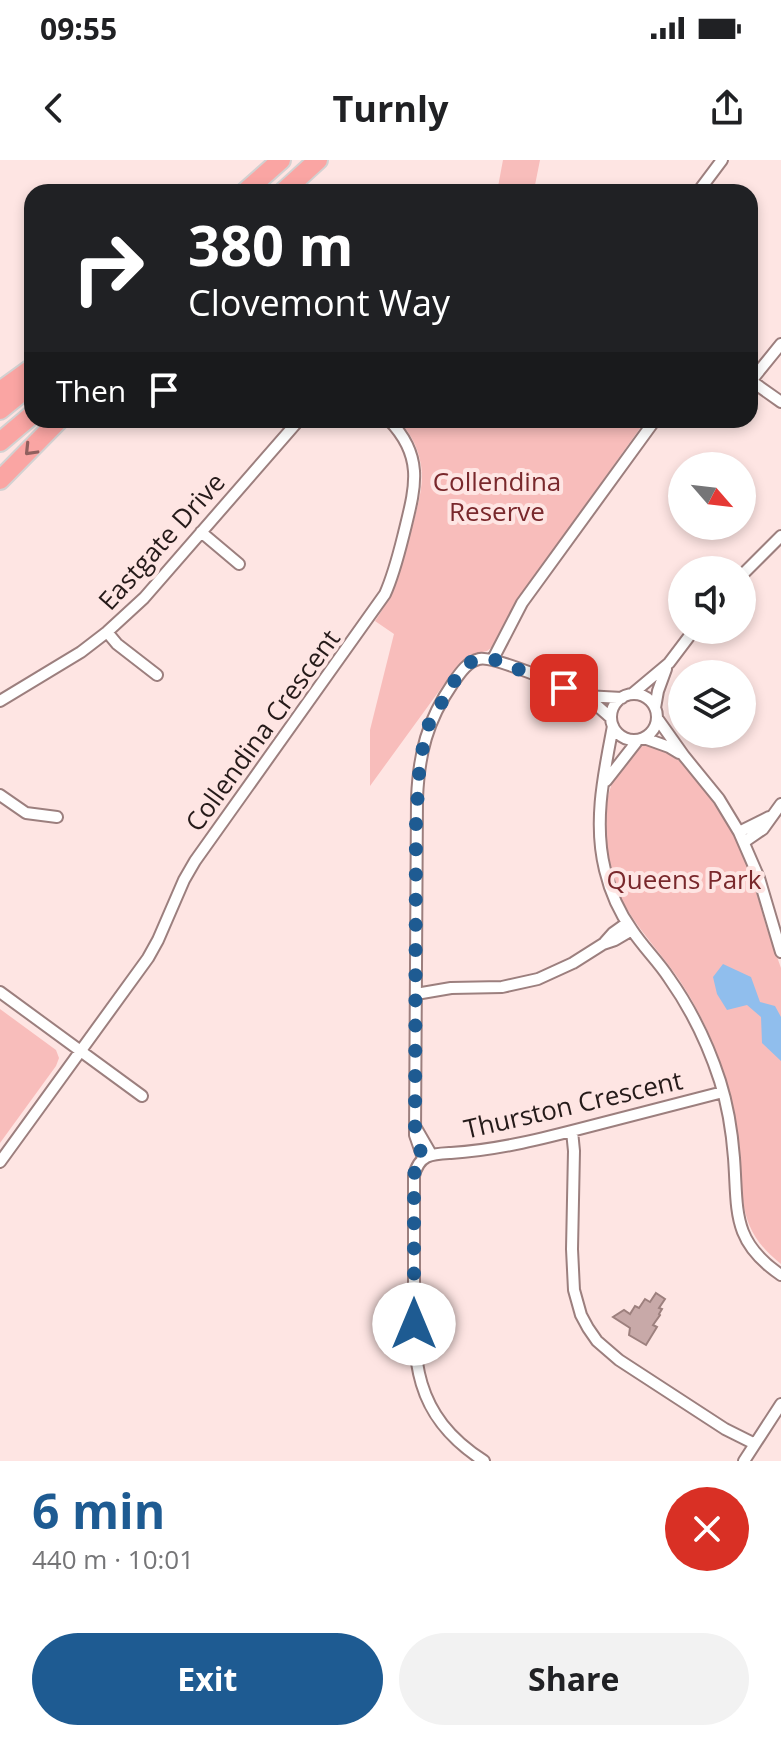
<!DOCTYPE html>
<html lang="en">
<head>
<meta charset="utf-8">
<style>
	body { margin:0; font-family:"Open Sans",sans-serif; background:#f2f2f2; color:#202124; height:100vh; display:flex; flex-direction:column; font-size:30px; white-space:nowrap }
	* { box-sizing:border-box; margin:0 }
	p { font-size:26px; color:#757577 }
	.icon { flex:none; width:44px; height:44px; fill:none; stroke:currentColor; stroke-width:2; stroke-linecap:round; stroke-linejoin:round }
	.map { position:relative; height:1301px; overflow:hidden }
	.panel { display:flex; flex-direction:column; background:#fff; flex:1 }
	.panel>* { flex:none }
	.top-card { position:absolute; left:24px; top:24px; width:734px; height:244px; border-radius:24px; box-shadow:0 4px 12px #0003; background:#202124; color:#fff; overflow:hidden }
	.needle { width:52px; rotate:118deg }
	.buttons { position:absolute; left:668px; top:292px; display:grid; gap:16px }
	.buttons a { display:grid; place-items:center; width:88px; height:88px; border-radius:50%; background:#fff; box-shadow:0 4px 12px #0003; font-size:40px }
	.pin { position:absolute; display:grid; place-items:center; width:68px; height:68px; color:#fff; margin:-34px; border-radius:16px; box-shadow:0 4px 12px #0006 }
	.me { position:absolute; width:88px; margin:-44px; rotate:0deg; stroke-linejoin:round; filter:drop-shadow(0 0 6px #0008) }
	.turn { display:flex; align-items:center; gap:28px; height:168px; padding:0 32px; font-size:36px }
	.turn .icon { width:104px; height:104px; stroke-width:2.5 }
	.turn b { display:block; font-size:56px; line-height:68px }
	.then { display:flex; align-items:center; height:76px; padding:0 32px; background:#0003; gap:16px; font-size:30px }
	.round { display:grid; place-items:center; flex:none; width:84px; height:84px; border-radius:42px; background:#f2f2f2 }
	.overview { display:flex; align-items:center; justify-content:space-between; height:136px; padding:0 32px }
	h1 { font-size:48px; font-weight:700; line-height:60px; color:#1e5b92 }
	.button { display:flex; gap:16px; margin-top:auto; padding:16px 32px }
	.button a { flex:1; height:92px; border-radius:48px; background:#1e5b92; color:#fff; font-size:32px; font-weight:700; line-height:92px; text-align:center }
	.button a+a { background:#f2f2f2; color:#202124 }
	.status { display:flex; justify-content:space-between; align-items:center; height:56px; padding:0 40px; background:#fff; direction:ltr }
	.status svg { height:22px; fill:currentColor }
	header { display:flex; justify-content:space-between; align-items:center; height:104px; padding:0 32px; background:#fff; font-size:36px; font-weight:700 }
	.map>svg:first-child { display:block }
	.green { fill:#f8bdbb }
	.water { fill:#90beed }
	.building { fill:#c8a9a8; stroke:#9d807e; stroke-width:2 }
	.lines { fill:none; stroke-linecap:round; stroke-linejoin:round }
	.minor-casing { stroke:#9c7f7e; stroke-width:14 }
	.motorway-casing { stroke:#d3d1d1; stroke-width:22 }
	.minor { stroke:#fff; stroke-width:10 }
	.motorway { stroke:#faa5a3; stroke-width:18 }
	.oneway { stroke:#90605e }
	.route { stroke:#1e5b92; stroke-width:14; stroke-dasharray:0 25.2 }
	.labels { text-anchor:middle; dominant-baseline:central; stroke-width:8; stroke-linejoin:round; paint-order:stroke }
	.park-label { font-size:26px; fill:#79282c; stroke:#fee5e3 }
	.street-label { font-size:26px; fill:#251a19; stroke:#fee5e3 }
</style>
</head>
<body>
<div class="status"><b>09:55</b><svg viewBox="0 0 49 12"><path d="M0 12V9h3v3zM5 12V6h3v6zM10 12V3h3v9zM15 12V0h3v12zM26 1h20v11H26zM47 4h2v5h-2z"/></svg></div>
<header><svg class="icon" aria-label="back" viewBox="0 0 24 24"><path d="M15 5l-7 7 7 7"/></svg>Turnly<svg class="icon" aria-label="share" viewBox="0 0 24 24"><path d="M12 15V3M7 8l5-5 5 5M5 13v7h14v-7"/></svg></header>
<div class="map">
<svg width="781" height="1301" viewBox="0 0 781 1301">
	<rect width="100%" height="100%" fill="#fee5e3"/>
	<path class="green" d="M 503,0 L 540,0 L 534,30 L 515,28 L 497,32 Z
		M 398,260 L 646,260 L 515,443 L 495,485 L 487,491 L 470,495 L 458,505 L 370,626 L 370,570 L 394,474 L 375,461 C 397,430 403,400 413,364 C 417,348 422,332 422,315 C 421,294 413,275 398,260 Z
		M 645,583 L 667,591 L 676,597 L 703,628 L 731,669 L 751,713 L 766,766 L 781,808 L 781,1104 C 735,1068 744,1035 739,983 C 736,956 730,930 721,905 C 711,875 696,845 678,818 C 649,776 618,752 608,698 C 604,671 602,638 617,614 C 623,604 632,594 639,585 Z
		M 0,849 L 56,890 L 59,898 L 56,906 L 0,983 Z"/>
	<path class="water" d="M 723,804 L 751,817 L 760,842 L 775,846 L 781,857 L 781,901 L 762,883 L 761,857 L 747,845 L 727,850 L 717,834 L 713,817 Z"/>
	<path class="building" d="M 656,1133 L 665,1139 L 659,1148 L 662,1149 L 659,1154 L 660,1155 L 653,1165 L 657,1167 L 646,1185 L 629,1175 L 630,1168 L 613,1157 L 624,1150 L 630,1154 L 635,1146 L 639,1148 L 645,1139 L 650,1142 Z"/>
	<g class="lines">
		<g class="minor-casing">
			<path id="minor" d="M 698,32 L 722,0
				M 750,220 L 781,242
				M 751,221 L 781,184
				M 201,372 L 239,404
				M 742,415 L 781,376
				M 107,472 L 117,484 L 157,515
				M 493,499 L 522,443 L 655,260
				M 632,534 L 669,503 L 694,470
				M611 557a23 23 0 1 1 46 0a23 23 0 1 1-46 0Z
				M 585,536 L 622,538
				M 0,541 L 81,492 L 107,472 L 144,438 L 299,260
				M 655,548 L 658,531 L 666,509
				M 657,558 L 684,596 L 719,639 L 739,672 L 759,718 L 781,792
				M 613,566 C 604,613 593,662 605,710 C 610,731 619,752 632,770 C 643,787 658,801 669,818 C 691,849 708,884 720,921 C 728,946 732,972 734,998 C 738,1051 731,1081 781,1115
				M 644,578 L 669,587 L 679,593
				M 606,621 L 638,580
				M 0,635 L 26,653 L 57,657
				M 739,672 L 769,657
				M 744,682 L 763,669 L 781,644
				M 605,782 L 613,773 L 627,763
				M 0,832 L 142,936
				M 416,834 L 451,828 L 502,827 L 538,819 L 573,803 L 603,784 L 615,780 L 632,770
				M 416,968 L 431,994
				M 572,971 L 574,991 L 572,1089 L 574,1130 L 581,1155 L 588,1168 L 597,1181 L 619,1200 L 725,1269 L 755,1284
				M 423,998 L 415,975 L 417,638 C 419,593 427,561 453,523 C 460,513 467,502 479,499 C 492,495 567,527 582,535 C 593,541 602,550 611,558
				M 0,1002 L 148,798 L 158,780 L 184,720 L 195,701 L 385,434 C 394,414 399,393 404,373 C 415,328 425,297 389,260
				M 484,1301 C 411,1254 413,1198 414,1121 C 414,1086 414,1051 414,1016 C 419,994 432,994 451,993 C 499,990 545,978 591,966 C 635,955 679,943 723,932
				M 744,1301 L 781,1244"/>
		</g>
		<g class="motorway-casing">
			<path id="motorway" d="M 245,32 L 281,0
				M 283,32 L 318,0
				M 0,231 L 32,208
				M 0,250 L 32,224
				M 0,282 L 32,255
				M 0,320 L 59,260"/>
		</g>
		<use href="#minor" class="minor"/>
		<use href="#motorway" class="motorway"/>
	</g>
	<defs><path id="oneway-chevron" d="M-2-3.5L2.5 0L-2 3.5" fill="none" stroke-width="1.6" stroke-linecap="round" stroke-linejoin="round" transform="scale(2)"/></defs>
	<use class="oneway" href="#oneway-chevron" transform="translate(30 290) rotate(134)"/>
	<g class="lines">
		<path class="route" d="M 414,1164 L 414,1016 L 415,1009 L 423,998 L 415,975 L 416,664 L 420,599 L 429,564 L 455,520 L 471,502 L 486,498 L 493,499 L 564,528"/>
	</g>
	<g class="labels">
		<g class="park-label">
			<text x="497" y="321">Collendina<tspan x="497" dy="30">Reserve</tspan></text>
			<text x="684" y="719">Queens Park</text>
		</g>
		<g class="street-label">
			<text transform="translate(161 381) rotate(-48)">Eastgate Drive</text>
			<text transform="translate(262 570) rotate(-54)">Collendina Crescent</text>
			<text transform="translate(573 944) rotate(-13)">Thurston Crescent</text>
		</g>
	</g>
</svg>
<div class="buttons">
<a><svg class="needle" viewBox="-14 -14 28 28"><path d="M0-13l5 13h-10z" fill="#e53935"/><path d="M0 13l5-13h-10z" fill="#757577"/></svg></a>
<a><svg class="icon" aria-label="sound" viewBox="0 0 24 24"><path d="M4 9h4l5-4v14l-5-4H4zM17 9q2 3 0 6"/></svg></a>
<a><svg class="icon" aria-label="layers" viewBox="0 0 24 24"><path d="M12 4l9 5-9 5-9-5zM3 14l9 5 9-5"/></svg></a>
</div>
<div class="pin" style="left:564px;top:528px;background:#d93025"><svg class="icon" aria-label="arrive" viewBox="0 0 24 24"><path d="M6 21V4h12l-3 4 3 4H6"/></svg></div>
<svg class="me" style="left:414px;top:1164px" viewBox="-20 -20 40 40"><circle r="19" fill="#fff"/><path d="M0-13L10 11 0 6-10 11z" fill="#1e5b92"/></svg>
<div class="top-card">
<div class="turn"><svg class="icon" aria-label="right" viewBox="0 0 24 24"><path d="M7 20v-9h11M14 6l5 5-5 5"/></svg><div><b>380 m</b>Clovemont Way</div></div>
<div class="then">Then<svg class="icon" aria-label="arrive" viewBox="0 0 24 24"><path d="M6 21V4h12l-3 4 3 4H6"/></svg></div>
</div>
</div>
<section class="panel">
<div class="overview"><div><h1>6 min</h1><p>440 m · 10:01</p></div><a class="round" style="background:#d93025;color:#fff"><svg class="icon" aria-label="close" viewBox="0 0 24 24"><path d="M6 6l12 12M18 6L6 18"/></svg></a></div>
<div class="button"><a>Exit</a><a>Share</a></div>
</section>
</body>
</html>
